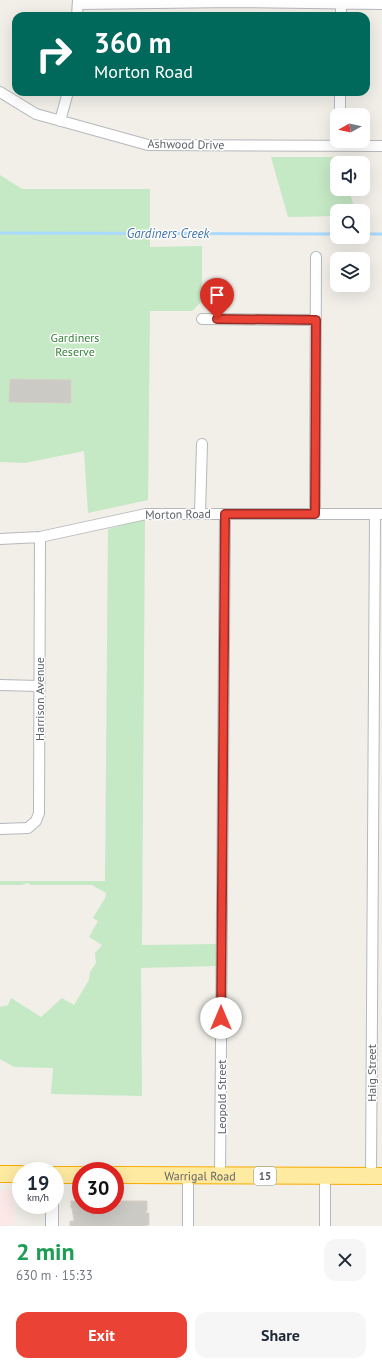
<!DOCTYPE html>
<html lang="en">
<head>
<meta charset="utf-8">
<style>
	body { margin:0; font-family:"PT Sans",sans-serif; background:#f6f6f7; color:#1f2937; height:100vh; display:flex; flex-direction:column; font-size:15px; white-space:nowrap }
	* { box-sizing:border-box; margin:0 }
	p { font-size:13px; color:#747a83 }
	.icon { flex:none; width:22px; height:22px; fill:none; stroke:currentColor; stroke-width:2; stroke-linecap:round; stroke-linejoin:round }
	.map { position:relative; height:1226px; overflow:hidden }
	.side { display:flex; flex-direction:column; background:#fff; flex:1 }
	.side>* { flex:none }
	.hud { position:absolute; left:12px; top:12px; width:358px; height:84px; border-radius:12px; box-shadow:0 4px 16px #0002; background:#00695c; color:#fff; overflow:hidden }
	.needle { width:26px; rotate:262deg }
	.tools { position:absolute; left:330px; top:108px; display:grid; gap:8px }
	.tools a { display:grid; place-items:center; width:40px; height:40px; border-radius:8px; background:#fff; box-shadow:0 4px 16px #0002; font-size:20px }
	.speed { position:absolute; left:12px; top:1162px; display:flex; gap:8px; font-size:20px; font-weight:700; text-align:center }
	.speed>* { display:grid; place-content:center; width:52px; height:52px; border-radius:50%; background:#fff; box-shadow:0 4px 16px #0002; line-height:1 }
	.speed small { font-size:10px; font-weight:400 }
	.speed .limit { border:6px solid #d22; background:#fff; color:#111 }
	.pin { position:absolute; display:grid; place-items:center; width:34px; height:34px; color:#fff; margin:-41px -17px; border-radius:50% 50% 50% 0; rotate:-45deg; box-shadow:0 0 4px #0007 }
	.pin .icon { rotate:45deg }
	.me { position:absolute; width:44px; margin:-22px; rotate:0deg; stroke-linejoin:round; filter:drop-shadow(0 0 3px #0008) }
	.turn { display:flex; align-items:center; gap:14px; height:84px; padding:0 16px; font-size:18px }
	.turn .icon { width:52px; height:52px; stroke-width:2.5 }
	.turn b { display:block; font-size:28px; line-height:34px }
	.round { display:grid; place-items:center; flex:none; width:42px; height:42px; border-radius:12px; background:#f6f6f7 }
	.summary { display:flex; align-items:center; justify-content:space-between; height:68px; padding:0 16px }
	h1 { font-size:24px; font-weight:600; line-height:30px; color:#1e9e55 }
	.action { display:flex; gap:8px; margin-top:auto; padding:8px 16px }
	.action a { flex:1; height:46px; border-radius:12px; background:#ea4335; color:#fff; font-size:16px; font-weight:600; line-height:46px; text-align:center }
	.action a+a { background:#f6f6f7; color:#1f2937 }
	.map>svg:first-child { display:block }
	.medical { fill:#fce8e6 }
	.green { fill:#c5e8c5 }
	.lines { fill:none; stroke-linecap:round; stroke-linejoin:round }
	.stream { stroke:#aadaff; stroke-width:3 }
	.building { fill:#cccac5; stroke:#d6d1c6 }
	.minor-casing { stroke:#b5b8bc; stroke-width:12 }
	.tertiary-casing { stroke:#b5b8bc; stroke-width:14 }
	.trunk-casing { stroke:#f9ab00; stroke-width:18 }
	.minor { stroke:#fff; stroke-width:10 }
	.tertiary { stroke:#fff; stroke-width:12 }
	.trunk { stroke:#feeaa1; stroke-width:16 }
	.route-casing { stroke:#982c22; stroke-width:10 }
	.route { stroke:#ea4335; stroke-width:7 }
	.labels { text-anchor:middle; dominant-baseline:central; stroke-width:3; stroke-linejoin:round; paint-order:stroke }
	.shield { fill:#fff; stroke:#8f9295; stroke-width:1 }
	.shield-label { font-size:11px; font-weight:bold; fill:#5f6368 }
	.street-label { font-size:12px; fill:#5f6368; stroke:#fff }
	.park-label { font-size:12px; fill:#348238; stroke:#fff }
	.water-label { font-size:13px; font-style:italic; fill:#4174aa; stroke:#fff }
</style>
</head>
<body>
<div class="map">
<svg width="382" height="1226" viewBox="0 0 382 1226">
	<rect width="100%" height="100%" fill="#f1efe8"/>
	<path class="medical" d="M 0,1190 L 13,1190 L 13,1226 L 0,1226 Z"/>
	<path class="green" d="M 271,157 L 340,157 L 342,163 L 337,163 L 337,189 L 349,189 L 355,211 L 337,211 L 337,216 L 288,217 Z
		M 0,175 L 22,189 L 150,189 L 150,247 L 202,246 L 202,301 L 192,311 L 150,311 L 148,500 L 88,513 L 84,451 L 25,463 L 0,462 Z
		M 145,519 L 142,945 L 217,944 L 217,966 L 141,968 L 142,1096 L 51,1094 L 53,1068 L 14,1067 L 0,1059 L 0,1007 L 8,1005 L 11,998 L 41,1017 L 62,998 L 74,1005 L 89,980 L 90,972 L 96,963 L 95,953 L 102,945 L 89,937 L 98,921 L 93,918 L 105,898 L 106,893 L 92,885 L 31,885 L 27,883 L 22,885 L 0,885 L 0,881 L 105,881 L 108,529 Z"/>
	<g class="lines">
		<path class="stream" d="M 0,233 L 337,234
			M 363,234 L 382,234"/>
	</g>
	<path class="building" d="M 10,379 L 71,380 L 71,403 L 9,402 Z
		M 71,1201 L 81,1201 L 81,1205 L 94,1205 L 94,1206 L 115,1205 L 115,1202 L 116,1204 L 120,1204 L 120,1201 L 147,1201 L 147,1211 L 146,1211 L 146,1213 L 149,1213 L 149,1225 L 146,1225 L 146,1226 L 70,1226 L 70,1221 L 74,1221 L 72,1208 L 71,1208 Z"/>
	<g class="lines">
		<g class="minor-casing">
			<path id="minor" d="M 78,4 L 233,2 L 382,4
				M 77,16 L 78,0
				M 341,16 L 341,4
				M 0,92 L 36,114 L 148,145 L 382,146
				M 340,115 L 340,92
				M 60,121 L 68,92
				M 202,319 L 316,320
				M 200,513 L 202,444
				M 315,514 L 316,257
				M 0,539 L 40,537 L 146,514 L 382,514
				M 0,685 L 39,686
				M 0,829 L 28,828 L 36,821 L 39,813 L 40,537
				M 220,1175 L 225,514
				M 371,1176 L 375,514
				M 188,1226 L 188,1175
				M 325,1226 L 325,1176"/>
		</g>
		<g class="tertiary-casing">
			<path id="tertiary" d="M 52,1226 L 52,1205"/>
		</g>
		<g class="trunk-casing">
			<g id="trunk">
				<path d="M 0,1174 L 21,1174"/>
				<path d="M 55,1175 L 81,1175"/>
				<path id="s1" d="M 115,1175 L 382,1176"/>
			</g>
		</g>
		<use href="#minor" class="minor"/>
		<use href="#tertiary" class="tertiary"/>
		<use href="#trunk" class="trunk"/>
	</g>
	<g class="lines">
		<g class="route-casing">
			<path id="route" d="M 217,319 L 316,320 L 315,514 L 225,514 L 221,1018"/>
		</g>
		<use href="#route" class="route"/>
	</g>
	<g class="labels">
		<rect class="shield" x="254" y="1167" width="22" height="18" rx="3"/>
		<g class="shield-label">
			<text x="265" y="1176">15</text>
		</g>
		<g class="street-label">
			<text transform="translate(186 144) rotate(1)">Ashwood Drive</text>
			<text transform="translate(178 514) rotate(-1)">Morton Road</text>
			<text transform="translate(39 699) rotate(-90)">Harrison Avenue</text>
			<text transform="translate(371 1073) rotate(-90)">Haig Street</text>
			<text transform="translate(221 1097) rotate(-90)">Leopold Street</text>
			<text stroke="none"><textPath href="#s1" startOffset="85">Warrigal Road</textPath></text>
		</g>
		<g class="park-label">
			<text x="75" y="337">Gardiners<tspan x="75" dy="14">Reserve</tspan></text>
		</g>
		<g class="water-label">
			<text x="168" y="233">Gardiners Creek</text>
		</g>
	</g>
</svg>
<div class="tools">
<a><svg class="needle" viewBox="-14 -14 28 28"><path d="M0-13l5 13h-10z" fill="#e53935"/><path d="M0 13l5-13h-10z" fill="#747a83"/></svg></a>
<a><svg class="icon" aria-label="sound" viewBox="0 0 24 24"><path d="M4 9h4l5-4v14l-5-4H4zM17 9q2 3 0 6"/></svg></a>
<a><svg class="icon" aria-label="search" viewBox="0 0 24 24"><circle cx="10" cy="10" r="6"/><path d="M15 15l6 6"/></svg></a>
<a><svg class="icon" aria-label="layers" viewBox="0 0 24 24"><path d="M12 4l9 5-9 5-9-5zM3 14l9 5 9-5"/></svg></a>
</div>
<div class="speed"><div>19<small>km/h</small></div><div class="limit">30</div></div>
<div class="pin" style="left:217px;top:319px;background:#d93025"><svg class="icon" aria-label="arrive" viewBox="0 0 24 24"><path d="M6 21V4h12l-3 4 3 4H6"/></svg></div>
<svg class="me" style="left:221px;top:1018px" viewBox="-20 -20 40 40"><circle r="19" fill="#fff"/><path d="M0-13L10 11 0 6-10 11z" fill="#ea4335"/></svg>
<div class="hud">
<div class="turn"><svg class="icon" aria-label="right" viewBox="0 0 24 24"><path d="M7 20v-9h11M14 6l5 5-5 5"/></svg><div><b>360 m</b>Morton Road</div></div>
</div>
</div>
<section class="side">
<div class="summary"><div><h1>2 min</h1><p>630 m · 15:33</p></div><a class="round"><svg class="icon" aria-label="close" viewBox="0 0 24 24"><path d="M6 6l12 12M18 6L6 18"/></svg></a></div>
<div class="action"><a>Exit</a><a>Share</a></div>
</section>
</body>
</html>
